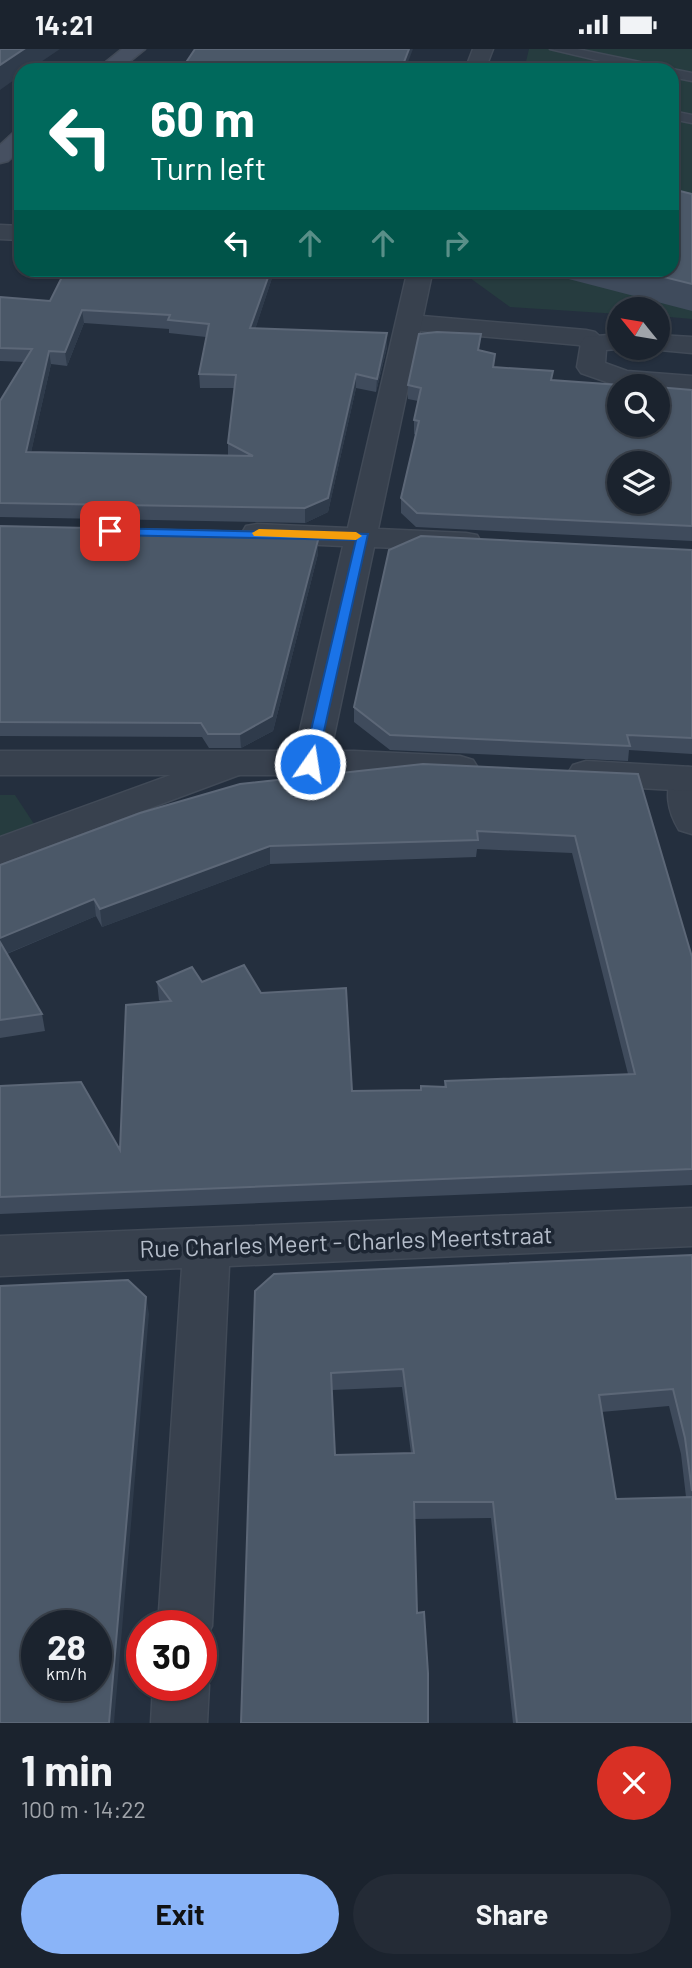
<!DOCTYPE html>
<html lang="en">
<head>
<meta charset="utf-8">
<style>
	body { margin:0; font-family:Barlow,sans-serif; background:#242b36; color:#f1f3f6; height:100vh; display:flex; flex-direction:column; font-size:26px; white-space:nowrap }
	* { box-sizing:border-box; margin:0 }
	p { font-size:23px; color:#a0a4aa }
	.icon { flex:none; width:38px; height:38px; fill:none; stroke:currentColor; stroke-width:2; stroke-linecap:round; stroke-linejoin:round }
	.map { position:relative; height:1674px; overflow:hidden }
	.side { display:flex; flex-direction:column; background:#1b232e; flex:1 }
	.side>* { flex:none }
	.guide { position:absolute; left:14px; top:14px; width:665px; height:214px; border-radius:21px; box-shadow:0 2px 5px #0004,0 0 0 2px #39404a; background:#00695c; color:#fff; overflow:hidden }
	.needle { width:46px; rotate:300deg }
	.controls { position:absolute; left:607px; top:248px; display:grid; gap:14px }
	.controls a { display:grid; place-items:center; width:63px; height:63px; border-radius:50%; background:#1b232e; box-shadow:0 2px 5px #0004,0 0 0 2px #39404a; font-size:35px }
	.speed { position:absolute; left:21px; top:1561px; display:flex; gap:14px; font-size:35px; font-weight:700; text-align:center }
	.speed>* { display:grid; place-content:center; width:91px; height:91px; border-radius:50%; background:#1b232e; box-shadow:0 2px 5px #0004,0 0 0 2px #39404a; line-height:1 }
	.speed small { font-size:18px; font-weight:400 }
	.speed .limit { border:10px solid #d22; background:#fff; color:#111 }
	.pin { position:absolute; display:grid; place-items:center; width:60px; height:60px; color:#fff; margin:-30px; border-radius:14px; box-shadow:0 4px 10px #0006 }
	.me { position:absolute; width:77px; margin:-38px; rotate:13deg; stroke-linejoin:round; filter:drop-shadow(0 0 5px #0008) }
	.turn { display:flex; align-items:center; gap:24px; height:147px; padding:0 21px; font-size:32px }
	.turn .icon { width:91px; height:91px; stroke-width:2.5 }
	.turn b { display:block; font-size:49px; line-height:60px }
	.lanes { display:flex; align-items:center; height:66px; padding:0 21px; background:#0003; justify-content:center; gap:35px; direction:ltr }
	.lanes .off { opacity:.35 }
	.round { display:grid; place-items:center; flex:none; width:74px; height:74px; border-radius:37px; background:#242b36 }
	.overview { display:flex; align-items:center; justify-content:space-between; height:119px; padding:0 21px }
	h1 { font-size:42px; font-weight:700; line-height:52px }
	.action { display:flex; gap:14px; margin-top:auto; padding:14px 21px }
	.action a { flex:1; height:80px; border-radius:42px; background:#8ab4f8; color:#111; font-size:28px; font-weight:700; line-height:80px; text-align:center }
	.action a+a { background:#242b36; color:#f1f3f6 }
	.status { display:flex; justify-content:space-between; align-items:center; height:49px; padding:0 35px; background:#1b232e; direction:ltr }
	.status svg { height:19px; fill:currentColor }
	.map>svg:first-child { display:block }
	.green { fill:#263c3f }
	.lines { fill:none; stroke-linecap:round; stroke-linejoin:round }
	.service-casing { stroke:#414a57; stroke-width:3 }
	.pedestrian-casing { stroke:#414a57; stroke-width:3 }
	.minor-casing { stroke:#414a57; stroke-width:3 }
	.tertiary-casing { stroke:#414a57; stroke-width:3 }
	.secondary-casing { stroke:#414a57; stroke-width:3 }
	.service { fill:#38414e; fill-rule:evenodd }
	.pedestrian { fill:#38414e; fill-rule:evenodd }
	.minor { fill:#38414e; fill-rule:evenodd }
	.tertiary { fill:#38414e; fill-rule:evenodd }
	.secondary { fill:#465061; fill-rule:evenodd }
	.wall { fill:#3f4b5c; fill-rule:evenodd }
	.shaded-wall { fill:#2f3b4b }
	.building { fill:#4b5868; stroke:#5c6777; stroke-width:2; fill-rule:evenodd }
	.route { fill:#1a73e8; stroke:#114b97; stroke-width:2 }
	.slow { fill:#f59e0b }
	.labels { text-anchor:middle; dominant-baseline:central; stroke-width:7; stroke-linejoin:round; paint-order:stroke }
	.near-street-label { font-size:24px; fill:#b4bcc9; stroke:#1d2633 }
</style>
</head>
<body>
<div class="status"><b>14:21</b><svg viewBox="0 0 49 12"><path d="M0 12V9h3v3zM5 12V6h3v6zM10 12V3h3v9zM15 12V0h3v12zM26 1h20v11H26zM47 4h2v5h-2z"/></svg></div>
<div class="map">
<svg width="692" height="1674" viewBox="0 0 692 1674">
	<rect width="100%" height="100%" fill="#242f3e"/>
	<path class="green" d="M 529,0 L 692,0 L 692,270 L 658,267 L 658,261 L 620,261 L 619,265 L 510,258 L 470,229 L 472,220 L 672,220 L 672,21 L 524,21 Z
		M 0,746 L 15,746 L 36,778 L 0,791 Z"/>
	<g class="lines">
		<g class="service-casing">
			<path id="service" d="M 550,0 L 577,0 L 659,17 L 666,21 L 639,21 Z
				M 672,20 L 692,24 L 692,32 L 672,28 L 672,21 L 667,21 Z
				M 672,62 L 692,66 L 692,74 L 672,70 Z"/>
		</g>
		<g class="pedestrian-casing">
			<path id="pedestrian" d="M 410,266 L 586,281 L 595,283 L 607,294 L 603,300 L 594,302 L 579,296 L 401,280 L 397,274 L 401,268 Z"/>
		</g>
		<g class="minor-casing">
			<path id="minor" d="M 473,0 L 493,0 L 485,21 L 465,21 Z
				M 0,176 L 21,177 L 21,191 L 0,190 Z
				M 408,220 L 433,220 L 378,480 L 466,484 L 477,486 L 481,493 L 477,500 L 466,502 L 374,498 L 328,715 L 323,723 L 310,727 L 297,723 L 292,715 L 343,497 L 257,493 L 246,491 L 242,484 L 246,477 L 257,475 L 348,479 Z
				M 620,285 L 620,299 L 627,299 L 606,301 L 605,314 L 627,322 L 692,327 L 692,343 L 658,341 L 658,338 L 621,338 L 581,324 L 577,318 L 581,294 L 585,288 Z
				M 658,286 L 692,288 L 692,304 L 649,300 L 658,299 Z
				M 234,703 L 247,707 L 252,715 L 247,723 L 0,815 L 0,788 Z
				M 688,718 L 692,719 L 692,785 L 679,781 C 668,763 663,741 675,722 Z
				M 692,1159 L 692,1197 L 229,1217 L 212,1577 L 201,1598 L 201,1577 L 158,1577 L 182,1219 L 0,1227 L 0,1187 Z
				M 201,1617 L 209,1636 L 207,1674 L 151,1674 L 153,1636 L 201,1636 Z"/>
		</g>
		<g class="tertiary-casing">
			<path id="tertiary" d="M 0,702 L 354,702 L 460,707 L 473,711 L 478,719 L 473,727 L 460,731 L 354,726 L 0,726 Z
				M 586,712 L 692,718 L 692,742 L 586,736 L 573,732 L 568,724 L 573,716 Z"/>
		</g>
		<g class="secondary-casing">
			<path id="secondary" d="M 122,0 L 145,0 L 119,21 L 96,21 Z
				M 21,82 L 21,100 L 8,112 L 0,114 L 0,96 L 13,84 Z"/>
		</g>
		<use href="#service" class="service"/>
		<use href="#pedestrian" class="pedestrian"/>
		<use href="#minor" class="minor"/>
		<use href="#tertiary" class="tertiary"/>
		<use href="#secondary" class="secondary"/>
	</g>
	<path class="wall" d="M 692,145 L 692,262 L 530,220 L 672,220 Z
		M 66,220 L 275,220 L 255,280 L 387,284 L 387,298 L 376,343 L 356,339 L 328,463 L 305,474 L 0,468 L 0,352 L 24,313 L 0,312 L 0,248 L 50,252 ZM 84,274 L 169,280 L 169,284 L 206,288 L 199,325 L 200,339 L 235,339 L 228,394 L 228,406 L 31,403 L 51,315 L 67,317 Z
		M 479,302 L 495,318 L 552,331 L 692,341 L 692,492 L 416,478 L 401,464 L 401,449 L 416,386 L 414,385 L 414,371 L 418,352 L 408,350 L 408,336 Z
		M 0,477 L 318,491 L 318,505 L 273,682 L 241,699 L 209,699 L 202,688 L 0,687 Z
		M 692,501 L 692,705 L 629,701 L 628,712 L 390,701 L 354,673 L 354,658 Z
		M 638,725 L 692,908 L 692,1136 L 0,1165 L 0,1037 L 120,1101 L 161,953 L 159,951 L 157,933 L 202,933 L 261,944 L 352,1042 L 421,1041 L 444,1038 L 445,1032 L 628,1025 L 572,804 L 477,800 L 476,808 L 270,815 L 102,878 L 96,867 L 7,905 L 42,965 L 45,982 L 0,989 L 0,816 Z
		M 692,1206 L 692,1674 L 513,1674 L 491,1469 L 415,1470 L 417,1564 L 428,1674 L 255,1242 ZM 402,1338 L 411,1404 L 335,1406 L 332,1341 ZM 669,1357 L 681,1405 L 686,1448 L 616,1450 L 601,1363 Z"/>
	<path class="shaded-wall" d="M 24,0 L 60,0 L 29,21 L 21,21 L 21,26 L 0,41 L 0,16 Z
		M 409,0 L 413,0 L 405,21 L 401,21 Z
		M 271,220 L 275,220 L 251,293 L 250,279 Z
		M 82,261 L 84,274 L 67,317 L 65,303 Z
		M 387,284 L 387,298 L 376,343 L 377,330 Z
		M 49,302 L 51,315 L 28,417 L 26,403 Z
		M 356,325 L 356,339 L 328,463 L 305,474 L 305,459 Z
		M 318,491 L 318,505 L 273,682 L 241,699 L 240,685 Z
		M 270,797 L 270,815 L 102,878 L 100,860 Z
		M 94,850 L 96,867 L 1,907 L 0,900 L 0,889 Z
		M 146,1248 L 149,1265 L 114,1674 L 109,1674 Z"/>
	<path class="building" d="M 0,0 L 24,0 L 0,16 Z
		M 195,0 L 409,0 L 401,21 L 181,21 Z
		M 672,140 L 692,145 L 692,235 L 632,220 L 672,220 Z
		M 66,220 L 271,220 L 250,279 L 387,284 L 377,330 L 356,325 L 328,449 L 305,459 L 0,454 L 0,352 L 32,300 L 0,299 L 0,248 L 50,252 ZM 82,261 L 170,266 L 168,271 L 209,275 L 199,325 L 236,326 L 228,394 L 253,407 L 26,403 L 49,302 L 65,303 Z
		M 437,283 L 481,285 L 478,301 L 495,305 L 493,318 L 553,322 L 551,331 L 648,338 L 620,338 L 620,376 L 658,376 L 658,338 L 692,341 L 692,477 L 417,464 L 401,449 L 419,372 L 414,371 L 421,339 L 408,336 L 419,285 ZM 620,415 L 658,415 L 658,453 L 620,453 Z
		M 0,477 L 307,484 L 318,491 L 272,667 L 240,685 L 208,685 L 201,674 L 0,673 Z
		M 421,487 L 692,501 L 692,689 L 627,686 L 630,697 L 390,686 L 354,658 L 389,501 Z
		M 423,715 L 638,725 L 692,908 L 692,1120 L 0,1148 L 0,1037 L 81,1033 L 120,1101 L 126,956 L 171,952 L 157,933 L 192,918 L 202,933 L 244,916 L 261,944 L 346,939 L 352,1042 L 421,1041 L 421,1037 L 446,1038 L 445,1032 L 635,1025 L 575,787 L 477,782 L 478,791 L 270,797 L 100,860 L 94,850 L 0,889 L 0,816 L 140,764 L 240,735 Z
		M 0,893 L 42,965 L 0,971 Z
		M 692,1206 L 692,1442 L 685,1389 L 673,1340 L 599,1346 L 616,1450 L 692,1448 L 692,1674 L 517,1674 L 493,1453 L 414,1453 L 417,1564 L 424,1563 L 428,1624 L 428,1674 L 241,1674 L 255,1242 L 274,1225 ZM 403,1320 L 414,1404 L 335,1406 L 331,1324 Z
		M 128,1231 L 146,1248 L 109,1674 L 0,1674 L 0,1237 ZM 37,1577 L 96,1577 L 96,1636 L 37,1636 Z"/>
	<path class="route" d="M 106,479 L 368,485 L 316,718 L 310,720 L 303,715 L 356,491 L 110,486 L 104,482 Z"/>
	<path class="slow" d="M 259,480 L 356,483 L 362,487 L 356,491 L 254,487 L 252,484 Z"/>
	<g class="labels">
		<g class="near-street-label">
			<text transform="translate(346 1192) rotate(-2)">Rue Charles Meert - Charles Meertstraat</text>
		</g>
	</g>
</svg>
<div class="controls">
<a><svg class="needle" viewBox="-14 -14 28 28"><path d="M0-13l5 13h-10z" fill="#e53935"/><path d="M0 13l5-13h-10z" fill="#a0a4aa"/></svg></a>
<a><svg class="icon" aria-label="search" viewBox="0 0 24 24"><circle cx="10" cy="10" r="6"/><path d="M15 15l6 6"/></svg></a>
<a><svg class="icon" aria-label="layers" viewBox="0 0 24 24"><path d="M12 4l9 5-9 5-9-5zM3 14l9 5 9-5"/></svg></a>
</div>
<div class="speed"><div>28<small>km/h</small></div><div class="limit">30</div></div>
<div class="pin" style="left:110px;top:482px;background:#d93025"><svg class="icon" aria-label="arrive" viewBox="0 0 24 24"><path d="M6 21V4h12l-3 4 3 4H6"/></svg></div>
<svg class="me" style="left:310px;top:715px" viewBox="-20 -20 40 40"><circle r="17" fill="#1a73e8" stroke="#fff" stroke-width="3"/><path d="M0-11L8 9 0 5-8 9z" fill="#fff"/></svg>
<div class="guide">
<div class="turn"><svg class="icon" aria-label="left" viewBox="0 0 24 24"><path d="M17 20v-9H6M10 6l-5 5 5 5"/></svg><div><b>60 m</b>Turn left</div></div>
<div class="lanes"><svg class="icon" aria-label="left" viewBox="0 0 24 24"><path d="M17 20v-9H6M10 6l-5 5 5 5"/></svg><svg class="icon off" aria-label="ahead" viewBox="0 0 24 24"><path d="M12 20V5M6 11l6-6 6 6"/></svg><svg class="icon off" aria-label="ahead" viewBox="0 0 24 24"><path d="M12 20V5M6 11l6-6 6 6"/></svg><svg class="icon off" aria-label="right" viewBox="0 0 24 24"><path d="M7 20v-9h11M14 6l5 5-5 5"/></svg></div>
</div>
</div>
<section class="side">
<div class="overview"><div><h1>1 min</h1><p>100 m · 14:22</p></div><a class="round" style="background:#d93025;color:#fff"><svg class="icon" aria-label="close" viewBox="0 0 24 24"><path d="M6 6l12 12M18 6L6 18"/></svg></a></div>
<div class="action"><a>Exit</a><a>Share</a></div>
</section>
</body>
</html>
